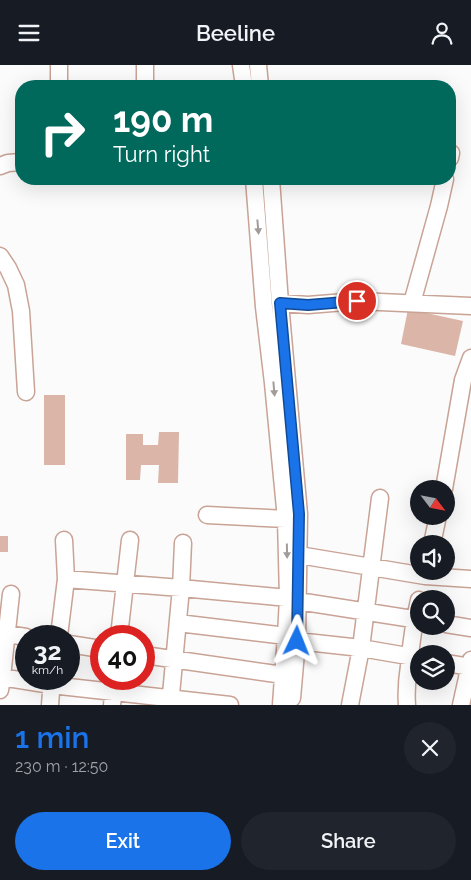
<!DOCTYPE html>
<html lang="en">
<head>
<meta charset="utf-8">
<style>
	body { margin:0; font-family:Raleway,sans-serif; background:#20242c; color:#f1f3f6; height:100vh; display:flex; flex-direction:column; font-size:19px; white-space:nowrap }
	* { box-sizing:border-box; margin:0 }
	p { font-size:16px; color:#9ea1a6 }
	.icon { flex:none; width:28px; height:28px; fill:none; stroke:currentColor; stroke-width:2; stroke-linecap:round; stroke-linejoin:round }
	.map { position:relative; height:640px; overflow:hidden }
	.panel { display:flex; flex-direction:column; background:#171b24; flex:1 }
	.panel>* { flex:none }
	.top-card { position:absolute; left:15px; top:15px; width:441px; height:105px; border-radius:20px; box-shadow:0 5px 20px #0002; background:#00695c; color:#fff; overflow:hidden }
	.needle { width:32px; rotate:122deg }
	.controls { position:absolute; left:410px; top:415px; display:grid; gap:10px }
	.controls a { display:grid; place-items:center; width:45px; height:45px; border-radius:50%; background:#171b24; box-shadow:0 5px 20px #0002; font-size:25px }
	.speed { position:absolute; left:15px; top:560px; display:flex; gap:10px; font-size:25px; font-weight:700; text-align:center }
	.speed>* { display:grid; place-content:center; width:65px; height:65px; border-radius:50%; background:#171b24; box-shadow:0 5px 20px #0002; line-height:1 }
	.speed small { font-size:12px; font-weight:400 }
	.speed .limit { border:8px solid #d22; background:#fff; color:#111 }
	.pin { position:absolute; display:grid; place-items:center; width:42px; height:42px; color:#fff; margin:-21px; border:2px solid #fff; border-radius:50%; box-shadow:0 1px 5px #0007 }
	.me { position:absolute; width:55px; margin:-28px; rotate:2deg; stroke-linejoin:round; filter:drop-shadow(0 0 4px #0008) }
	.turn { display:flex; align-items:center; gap:18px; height:105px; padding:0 15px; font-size:22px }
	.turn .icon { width:65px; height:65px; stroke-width:2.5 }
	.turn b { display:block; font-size:35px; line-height:42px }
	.round { display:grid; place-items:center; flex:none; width:52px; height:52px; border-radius:26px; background:#20242c }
	.head { display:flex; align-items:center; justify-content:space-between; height:85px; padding:0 15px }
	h1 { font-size:30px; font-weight:600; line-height:38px; color:#1a73e8 }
	.action { display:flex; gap:10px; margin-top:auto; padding:10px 15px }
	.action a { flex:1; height:58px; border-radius:30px; background:#1a73e8; color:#fff; font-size:20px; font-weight:600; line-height:58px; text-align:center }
	.action a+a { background:#20242c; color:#f1f3f6 }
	header { display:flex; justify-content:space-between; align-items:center; height:65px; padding:0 15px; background:#171b24; font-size:22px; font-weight:600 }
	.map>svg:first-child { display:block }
	.building { fill:#dbb5a7 }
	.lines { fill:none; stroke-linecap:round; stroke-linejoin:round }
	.minor-casing { stroke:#c9a395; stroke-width:19 }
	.minor { stroke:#fff; stroke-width:16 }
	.oneway { fill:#a29c99 }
	.route-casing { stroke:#114b97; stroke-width:12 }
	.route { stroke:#1a73e8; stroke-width:9 }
</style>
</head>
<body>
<header><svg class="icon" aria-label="menu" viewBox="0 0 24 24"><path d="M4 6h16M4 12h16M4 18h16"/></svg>Beeline<svg class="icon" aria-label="person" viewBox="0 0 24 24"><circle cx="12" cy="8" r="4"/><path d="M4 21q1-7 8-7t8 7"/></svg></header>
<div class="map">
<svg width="471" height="640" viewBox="0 0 471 640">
	<rect width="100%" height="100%" fill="#fbfbfb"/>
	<path class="building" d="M 408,244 L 463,256 L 455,291 L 401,279 Z
		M 44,330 L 65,330 L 65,400 L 44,400 Z
		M 159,367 L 179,367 L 178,418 L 158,418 L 159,400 L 141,400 L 140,415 L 126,415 L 126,369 L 143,369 L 143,380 L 158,380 Z
		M 0,471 L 8,471 L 8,487 L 0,487 Z"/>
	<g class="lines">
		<g class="minor-casing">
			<path id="minor" d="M 59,0 L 59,21
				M 145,0 L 145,21
				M 241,0 L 244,21
				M 258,0 L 260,21
				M 450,93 L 451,88
				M 0,101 L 8,98 L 21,97
				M 254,114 L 264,242 L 273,318 L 286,454 L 288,533 L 286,571 L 281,640
				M 271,114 L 280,238 L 299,449 L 297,576 L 292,633
				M 0,191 L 8,203 L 16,220 L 21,246 L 26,327
				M 280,238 L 308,240 L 357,236 L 471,241
				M 412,238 L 439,141 L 445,114
				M 444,424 L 463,315 L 471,293
				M 207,450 L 286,454
				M 432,479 L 438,451
				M 299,490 L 425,511 L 471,514
				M 66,514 L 181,523 L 288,533
				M 298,536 L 419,555
				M 178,558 L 286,571
				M 446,559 L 471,563
				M 0,568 L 26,572
				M 59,571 L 66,514 L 64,475
				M 119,571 L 130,475
				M 297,576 L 361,583 L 419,593
				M 69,579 L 101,584
				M 144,590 L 283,610
				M 446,598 L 471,602
				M 0,612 L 51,620 L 230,640
				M 0,625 L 2,612 L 11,529
				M 50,640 L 52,614
				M 112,640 L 115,614
				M 170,640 L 181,523 L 183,478
				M 350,640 L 361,583 L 380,433
				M 407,640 C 406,627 407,614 409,601 C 411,579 414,557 419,535
				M 461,640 L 471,595"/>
		</g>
		<use href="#minor" class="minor"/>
	</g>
	<defs><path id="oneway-solid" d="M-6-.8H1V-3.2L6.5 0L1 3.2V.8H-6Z" transform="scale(1.25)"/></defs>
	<g class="oneway">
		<use href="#oneway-solid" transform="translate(258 162) rotate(85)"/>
		<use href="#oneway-solid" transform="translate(274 324) rotate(85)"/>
		<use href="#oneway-solid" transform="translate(287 486) rotate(89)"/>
	</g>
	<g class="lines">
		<g class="route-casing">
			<path id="route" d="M 297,576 L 299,449 L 280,238 L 308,240 L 357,236"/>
		</g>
		<use href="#route" class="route"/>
	</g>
</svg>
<div class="controls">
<a><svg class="needle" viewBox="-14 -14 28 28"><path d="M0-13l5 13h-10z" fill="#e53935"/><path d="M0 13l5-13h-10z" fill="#9ea1a6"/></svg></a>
<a><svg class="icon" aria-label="sound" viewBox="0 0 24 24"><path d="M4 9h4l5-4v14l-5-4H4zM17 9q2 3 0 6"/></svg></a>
<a><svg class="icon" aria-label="search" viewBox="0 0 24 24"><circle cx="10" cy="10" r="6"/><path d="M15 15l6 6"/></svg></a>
<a><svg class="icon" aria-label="layers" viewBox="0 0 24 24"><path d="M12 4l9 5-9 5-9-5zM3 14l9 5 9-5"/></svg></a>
</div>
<div class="speed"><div>32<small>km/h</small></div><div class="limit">40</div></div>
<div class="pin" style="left:357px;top:236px;background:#d93025"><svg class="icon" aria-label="arrive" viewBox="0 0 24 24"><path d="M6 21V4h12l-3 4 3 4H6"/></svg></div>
<svg class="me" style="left:297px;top:576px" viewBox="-20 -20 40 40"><path d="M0-17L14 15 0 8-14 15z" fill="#1a73e8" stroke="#fff" stroke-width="4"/></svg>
<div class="top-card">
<div class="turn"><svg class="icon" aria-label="right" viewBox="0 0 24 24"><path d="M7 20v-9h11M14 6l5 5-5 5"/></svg><div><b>190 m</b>Turn right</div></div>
</div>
</div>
<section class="panel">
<div class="head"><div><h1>1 min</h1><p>230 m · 12:50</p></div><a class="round"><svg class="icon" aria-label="close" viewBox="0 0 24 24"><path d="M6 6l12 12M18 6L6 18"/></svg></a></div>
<div class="action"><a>Exit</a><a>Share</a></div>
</section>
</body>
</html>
